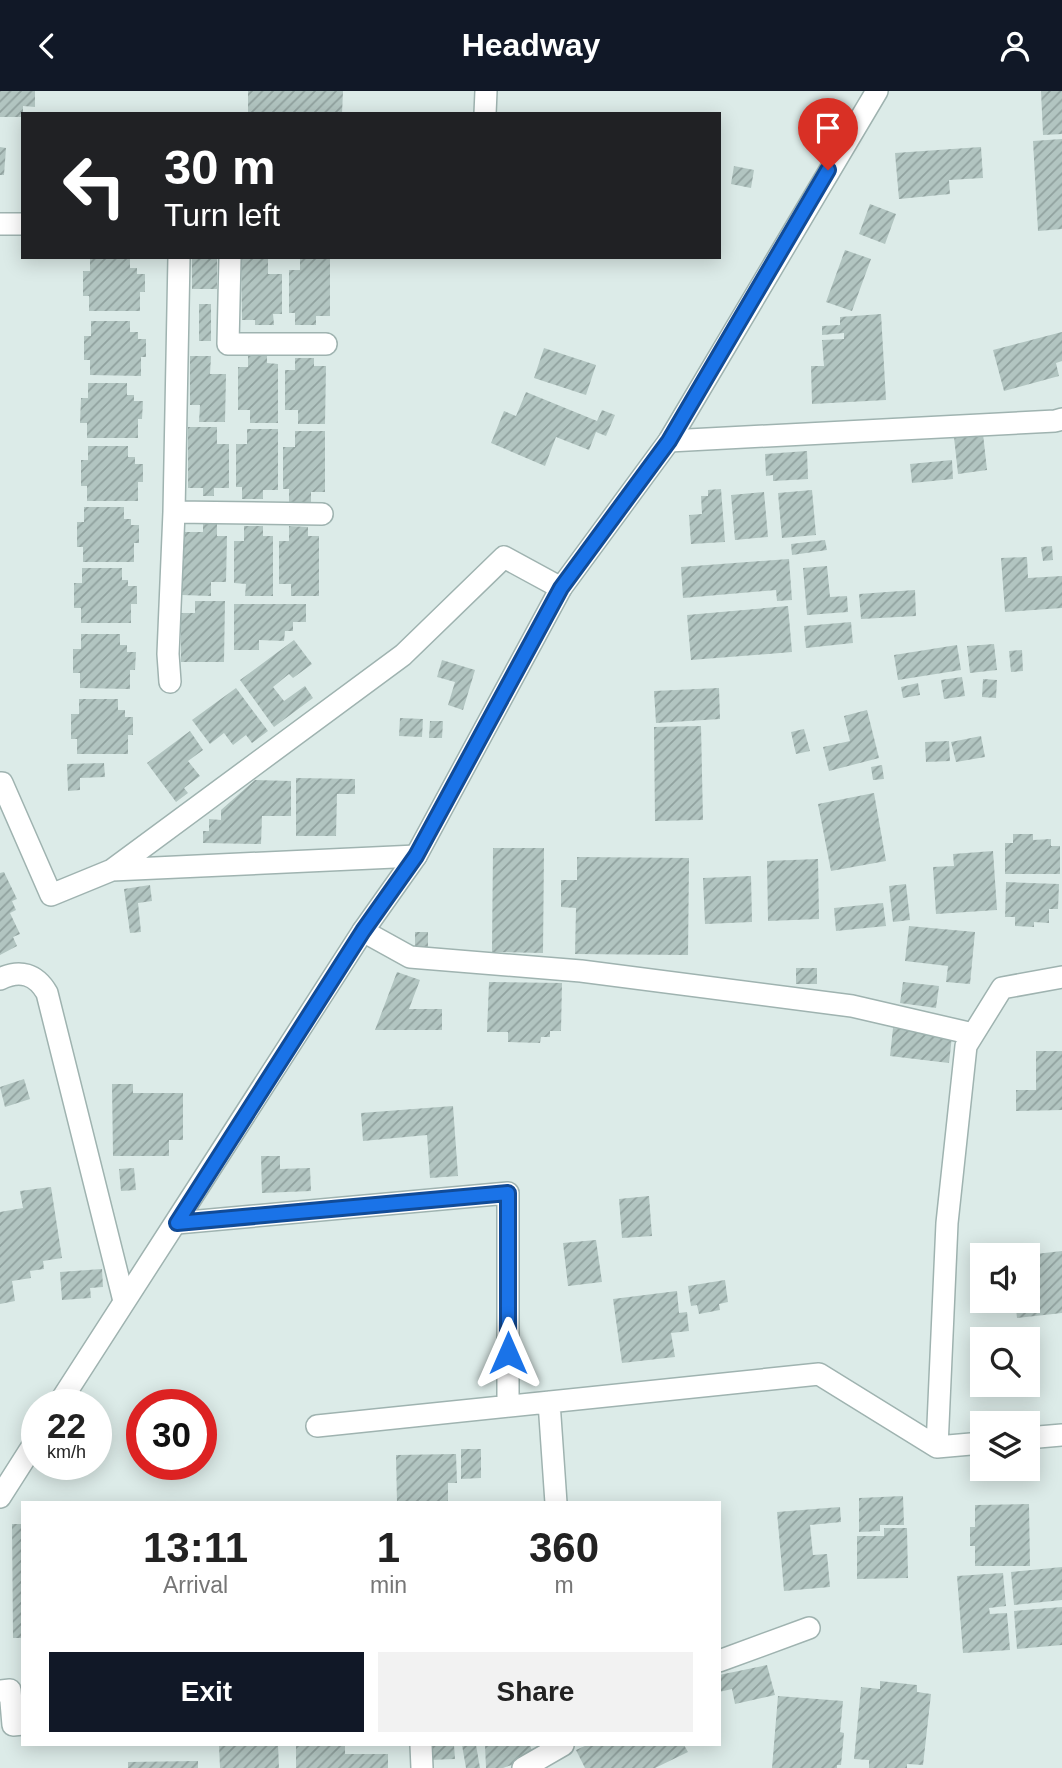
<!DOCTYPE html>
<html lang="en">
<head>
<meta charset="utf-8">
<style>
	body { margin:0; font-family:Arial,sans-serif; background:#f2f2f2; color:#222; height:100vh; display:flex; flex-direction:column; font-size:26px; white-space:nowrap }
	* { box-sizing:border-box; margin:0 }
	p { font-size:23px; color:#767676 }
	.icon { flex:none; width:38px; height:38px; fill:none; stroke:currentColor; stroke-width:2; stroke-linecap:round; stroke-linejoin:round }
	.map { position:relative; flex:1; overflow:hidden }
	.side { position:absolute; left:21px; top:1410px; width:700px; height:245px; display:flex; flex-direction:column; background:#fff; border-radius:0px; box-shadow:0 4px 18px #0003 }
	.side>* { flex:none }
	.banner { position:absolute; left:21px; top:21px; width:700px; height:147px; border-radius:0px; box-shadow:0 4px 18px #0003; background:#202124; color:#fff; overflow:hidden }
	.tools { position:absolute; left:970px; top:1152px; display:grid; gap:14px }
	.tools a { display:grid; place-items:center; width:70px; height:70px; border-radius:0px; background:#fff; box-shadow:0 4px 18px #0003; font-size:35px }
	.speed { position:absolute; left:21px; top:1298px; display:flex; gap:14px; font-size:35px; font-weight:700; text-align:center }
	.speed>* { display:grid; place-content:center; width:91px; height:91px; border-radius:50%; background:#fff; box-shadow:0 4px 18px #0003; line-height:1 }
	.speed small { font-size:18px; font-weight:400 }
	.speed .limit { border:10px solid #d22; background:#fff; color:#111 }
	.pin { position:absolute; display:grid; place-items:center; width:60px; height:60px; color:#fff; margin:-72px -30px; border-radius:50% 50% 50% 0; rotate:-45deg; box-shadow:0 0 7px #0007 }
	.pin .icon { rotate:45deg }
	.me { position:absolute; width:77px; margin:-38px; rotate:0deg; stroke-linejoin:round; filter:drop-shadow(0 0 5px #0008) }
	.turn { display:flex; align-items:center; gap:24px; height:147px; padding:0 28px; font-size:32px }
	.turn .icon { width:91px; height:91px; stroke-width:2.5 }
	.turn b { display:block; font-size:49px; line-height:60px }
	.eta { display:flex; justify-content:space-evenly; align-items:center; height:119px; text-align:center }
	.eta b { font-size:42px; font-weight:700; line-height:49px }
	.primary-button { display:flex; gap:14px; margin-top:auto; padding:14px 28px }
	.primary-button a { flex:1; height:80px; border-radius:0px; background:#111827; color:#fff; font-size:28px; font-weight:700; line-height:80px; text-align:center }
	.primary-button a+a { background:#f2f2f2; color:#222 }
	header { display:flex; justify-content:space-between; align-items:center; height:91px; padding:0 28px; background:#111827; color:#fff; font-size:32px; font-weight:700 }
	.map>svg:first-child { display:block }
	.building { fill:url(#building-hatch) }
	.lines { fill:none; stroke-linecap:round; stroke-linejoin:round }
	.minor-casing { stroke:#9fb3b0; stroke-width:24 }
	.tertiary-casing { stroke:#9fb3b0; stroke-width:24 }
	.minor { stroke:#fff; stroke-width:21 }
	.tertiary { stroke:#fff; stroke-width:21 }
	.route-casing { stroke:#114b97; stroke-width:18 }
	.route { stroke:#1a73e8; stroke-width:12 }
</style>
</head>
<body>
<header><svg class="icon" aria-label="back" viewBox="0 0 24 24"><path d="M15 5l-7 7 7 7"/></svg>Headway<svg class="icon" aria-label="person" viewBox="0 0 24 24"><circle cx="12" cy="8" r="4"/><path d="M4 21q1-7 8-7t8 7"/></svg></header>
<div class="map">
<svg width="1062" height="1677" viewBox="0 0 1062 1677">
	<defs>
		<pattern id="building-hatch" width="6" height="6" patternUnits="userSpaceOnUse" patternTransform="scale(1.75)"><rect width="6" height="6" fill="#b2c5c1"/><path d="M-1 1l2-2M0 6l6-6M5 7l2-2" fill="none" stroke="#90a19e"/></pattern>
	</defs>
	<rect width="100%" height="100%" fill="#dcebe8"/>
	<path class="building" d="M 0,0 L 35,0 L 35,16 L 23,15 L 23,26 L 0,26 Z
		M 248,0 L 343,0 L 342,23 L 248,23 Z
		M 1041,0 L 1062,0 L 1062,43 L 1043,44 Z
		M 1062,48 L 1062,138 L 1038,140 L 1033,50 Z
		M 0,56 L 6,57 L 4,84 L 0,84 Z
		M 981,56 L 983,87 L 949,89 L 950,103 L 899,108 L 895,62 Z
		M 734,75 L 754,79 L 751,97 L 731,93 Z
		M 870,113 L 896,123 L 885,153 L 859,143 Z
		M 845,159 L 871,168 L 852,220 L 826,211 Z
		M 90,166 L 130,166 L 130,177 L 137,177 L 137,183 L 145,183 L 145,201 L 140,201 L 140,220 L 89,220 L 89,205 L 83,205 L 83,180 L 90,180 Z
		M 192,166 L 217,166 L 217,198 L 192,198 Z
		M 241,166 L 268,166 L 268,183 L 282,183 L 282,223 L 273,223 L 274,234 L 255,234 L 255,229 L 242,229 Z
		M 300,166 L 330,166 L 330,225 L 316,225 L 316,234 L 295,234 L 295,222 L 289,222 L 289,179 L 300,179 Z
		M 199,213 L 211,213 L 211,250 L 199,250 Z
		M 881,223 L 886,309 L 812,313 L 811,275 L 824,275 L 822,249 L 844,248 L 844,242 L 822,244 L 822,235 L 840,234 L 840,226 Z
		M 91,230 L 130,230 L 130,241 L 138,241 L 138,248 L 146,248 L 146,266 L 141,266 L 141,285 L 90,284 L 90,269 L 84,269 L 84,245 L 91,245 Z
		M 1062,241 L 1062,270 L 1056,272 L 1059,285 L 1004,300 L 993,259 Z
		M 544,257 L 596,274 L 586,304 L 534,287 Z
		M 248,263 L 267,263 L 267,272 L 278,273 L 278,332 L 250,332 L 250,319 L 238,319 L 238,276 L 248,276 Z
		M 190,265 L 211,265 L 210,283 L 226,283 L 225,331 L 199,331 L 200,314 L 190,314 Z
		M 295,267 L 314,267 L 314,275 L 326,275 L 325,333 L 298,333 L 298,319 L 285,319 L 285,279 L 295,279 Z
		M 88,292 L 127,292 L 127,304 L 134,304 L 134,310 L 143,310 L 142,328 L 138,328 L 138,347 L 87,347 L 87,332 L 80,332 L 81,307 L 88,307 Z
		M 526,301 L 597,330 L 602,319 L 615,324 L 606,345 L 596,341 L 589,359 L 556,346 L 545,375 L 491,352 L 504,320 L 516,325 Z
		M 188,336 L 217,336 L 217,353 L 229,353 L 229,397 L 214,397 L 214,405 L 203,405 L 203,397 L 188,397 Z
		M 247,338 L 278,338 L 278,399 L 263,399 L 263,408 L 242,408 L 242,396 L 236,396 L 236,353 L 247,353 Z
		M 295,340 L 325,340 L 325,401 L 311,401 L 311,411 L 289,411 L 289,398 L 283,398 L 283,356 L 295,356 Z
		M 983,343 L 987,379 L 958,383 L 954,346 Z
		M 88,355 L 128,355 L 128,366 L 135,366 L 135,373 L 143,373 L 143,391 L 138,391 L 138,410 L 87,410 L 87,395 L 81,395 L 81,369 L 88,369 Z
		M 807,360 L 808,388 L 773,390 L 773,384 L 766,385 L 765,363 Z
		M 952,369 L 953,388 L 912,392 L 910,373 Z
		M 721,398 L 725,451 L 691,453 L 689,424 L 702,423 L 701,405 L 708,405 L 708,399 Z
		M 812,399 L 816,444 L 782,447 L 778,402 Z
		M 764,401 L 768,446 L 735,449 L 731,404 Z
		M 84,416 L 124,416 L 124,428 L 131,428 L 131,434 L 139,434 L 139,452 L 134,452 L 134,471 L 83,471 L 83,456 L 77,456 L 77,431 L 84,431 Z
		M 203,432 L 217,432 L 217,445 L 227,445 L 226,491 L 211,491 L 211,505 L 182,504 L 184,441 L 203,441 Z
		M 244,435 L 263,435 L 263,445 L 273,445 L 273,505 L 245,505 L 246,493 L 234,492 L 234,450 L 244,450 Z
		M 289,435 L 308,436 L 308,445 L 319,445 L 319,505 L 291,505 L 291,493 L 279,493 L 279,450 L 289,450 Z
		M 825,449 L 827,459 L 792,464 L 791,453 Z
		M 1052,455 L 1053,469 L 1043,470 L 1041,456 Z
		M 1027,466 L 1028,487 L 1062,485 L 1062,517 L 1005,521 L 1001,467 Z
		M 789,468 L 792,509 L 777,510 L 776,499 L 683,507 L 681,476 Z
		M 827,475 L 830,506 L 847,505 L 848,521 L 807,524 L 803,477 Z
		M 82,477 L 122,477 L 122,489 L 128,489 L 128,495 L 137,495 L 137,513 L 131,513 L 131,532 L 81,532 L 81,517 L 74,517 L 74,492 L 82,492 Z
		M 915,499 L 916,525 L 861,528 L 859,503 Z
		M 195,510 L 225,510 L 224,571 L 181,571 L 181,522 L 195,522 Z
		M 234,513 L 306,513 L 306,531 L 293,531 L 293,540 L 285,540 L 284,550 L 259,549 L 259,559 L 234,559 Z
		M 788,515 L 792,561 L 691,569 L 687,524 Z
		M 851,531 L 853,552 L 806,557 L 804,535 Z
		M 81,543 L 120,543 L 120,554 L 127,554 L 127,561 L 136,561 L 135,579 L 130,579 L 130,598 L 80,597 L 80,582 L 73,582 L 73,558 L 81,558 Z
		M 294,549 L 312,573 L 293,587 L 289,583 L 273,596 L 284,610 L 305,595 L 313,607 L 274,636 L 240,589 Z
		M 994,553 L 997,579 L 970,582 L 967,555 Z
		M 957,554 L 961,579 L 898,589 L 894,564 Z
		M 1022,559 L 1023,580 L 1011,581 L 1009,560 Z
		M 442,569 L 475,579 L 463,619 L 448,614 L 455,591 L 437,586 Z
		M 962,586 L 965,605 L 944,608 L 941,589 Z
		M 983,588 L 997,589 L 996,607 L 982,606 Z
		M 918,592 L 920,604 L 903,607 L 901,596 Z
		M 236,597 L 268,640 L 252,652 L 246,644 L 233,654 L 224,642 L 210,653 L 192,629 Z
		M 719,597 L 720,628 L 656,632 L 654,600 Z
		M 79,608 L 118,608 L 118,619 L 125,619 L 125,626 L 133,626 L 133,644 L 128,644 L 128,663 L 77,663 L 77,648 L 71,648 L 71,623 L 79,623 Z
		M 867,619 L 879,667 L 829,680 L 823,656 L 850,650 L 844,625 Z
		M 400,627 L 423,628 L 422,646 L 399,645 Z
		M 430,630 L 443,630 L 442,647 L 429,647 Z
		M 701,635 L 703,729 L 655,730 L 654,636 Z
		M 804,638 L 810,660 L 796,663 L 791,641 Z
		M 190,640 L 203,659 L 188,670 L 200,685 L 184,697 L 188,702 L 176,711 L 147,672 Z
		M 981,645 L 985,666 L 956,671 L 951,651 Z
		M 949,650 L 950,670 L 926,671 L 925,651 Z
		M 104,672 L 105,686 L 80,687 L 80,699 L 68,700 L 67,673 Z
		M 882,674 L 884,688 L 873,689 L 871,676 Z
		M 296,687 L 355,688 L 355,703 L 337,703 L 336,745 L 296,745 Z
		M 255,689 L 291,690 L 291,725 L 262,725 L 261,753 L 203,752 L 203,740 L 209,740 L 209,728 L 221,729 L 221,719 Z
		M 874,702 L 886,770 L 831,780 L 818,713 Z
		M 1013,743 L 1033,743 L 1033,749 L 1051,748 L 1051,755 L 1060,755 L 1060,783 L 1005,783 L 1005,752 L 1013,752 Z
		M 493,757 L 544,757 L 543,862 L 492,861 Z
		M 993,760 L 997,819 L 936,823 L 933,776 L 954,775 L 953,763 Z
		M 577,766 L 689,767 L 688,864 L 575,863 L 576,817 L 561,816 L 561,789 L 577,789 Z
		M 818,768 L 819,828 L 768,830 L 767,770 Z
		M 4,781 L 17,808 L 12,810 L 16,819 L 10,822 L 20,843 L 13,846 L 17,855 L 0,864 L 0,782 Z
		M 751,785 L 752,831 L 705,833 L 703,787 Z
		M 1006,791 L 1059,793 L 1058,818 L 1049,818 L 1049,832 L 1034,831 L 1034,836 L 1015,835 L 1015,826 L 1005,826 Z
		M 906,793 L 910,829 L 893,831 L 889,795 Z
		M 150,794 L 152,810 L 138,812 L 141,841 L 130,842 L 124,798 Z
		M 883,812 L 886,835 L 836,840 L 834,817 Z
		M 909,835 L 975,841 L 970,893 L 946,891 L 948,875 L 905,870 Z
		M 415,841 L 428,841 L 428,856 L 415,856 Z
		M 796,877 L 817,877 L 817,893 L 796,893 Z
		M 397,881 L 420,889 L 409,918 L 442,918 L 442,939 L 375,939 Z
		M 489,891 L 562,892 L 561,940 L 550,940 L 550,946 L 541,946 L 540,952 L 508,951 L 508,941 L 487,941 Z
		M 903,891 L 939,895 L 936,917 L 900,912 Z
		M 893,937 L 952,945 L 949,972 L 890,965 Z
		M 1036,960 L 1062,960 L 1062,1019 L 1016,1020 L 1016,999 L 1036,999 Z
		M 24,988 L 30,1008 L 5,1016 L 0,996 Z
		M 112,993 L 133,993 L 133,1002 L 183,1002 L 183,1049 L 169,1049 L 169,1065 L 113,1065 Z
		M 453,1015 L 458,1085 L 430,1087 L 427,1044 L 363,1050 L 361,1022 Z
		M 261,1065 L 280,1065 L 280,1078 L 310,1077 L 311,1100 L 262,1102 Z
		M 134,1077 L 136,1099 L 121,1100 L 119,1078 Z
		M 51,1096 L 62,1167 L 43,1170 L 44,1178 L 30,1180 L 31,1187 L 12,1190 L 15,1210 L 0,1213 L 0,1121 L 23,1117 L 20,1100 Z
		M 649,1105 L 652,1145 L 622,1147 L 619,1108 Z
		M 596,1149 L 602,1191 L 568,1195 L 563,1152 Z
		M 1062,1160 L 1062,1222 L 1017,1227 L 1015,1209 L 1027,1209 L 1027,1164 Z
		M 102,1178 L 103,1196 L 90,1197 L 91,1207 L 62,1209 L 60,1181 Z
		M 725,1189 L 728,1211 L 719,1213 L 720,1219 L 699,1223 L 697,1214 L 691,1215 L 688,1195 Z
		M 677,1200 L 679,1222 L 687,1221 L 689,1240 L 671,1242 L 675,1266 L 622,1272 L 613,1208 Z
		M 461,1358 L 481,1358 L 481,1387 L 461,1388 Z
		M 456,1363 L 457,1392 L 448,1392 L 448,1412 L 397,1412 L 396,1364 Z
		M 903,1405 L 904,1434 L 880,1434 L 880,1440 L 859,1441 L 859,1407 Z
		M 1029,1413 L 1030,1475 L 975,1475 L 975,1455 L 970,1455 L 970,1436 L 975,1436 L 975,1414 Z
		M 840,1416 L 841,1431 L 810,1434 L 813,1464 L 827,1463 L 830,1496 L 784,1500 L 777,1421 Z
		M 12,1433 L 23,1433 L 23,1547 L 13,1547 Z
		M 884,1437 L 907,1437 L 908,1487 L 857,1488 L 857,1445 L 884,1445 Z
		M 1062,1476 L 1062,1509 L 1014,1514 L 1011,1481 Z
		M 1003,1482 L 1006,1515 L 989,1517 L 990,1523 L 1007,1522 L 1010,1559 L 963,1562 L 957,1485 Z
		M 1062,1516 L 1062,1554 L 1017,1558 L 1014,1520 Z
		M 767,1574 L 775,1604 L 735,1613 L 732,1598 L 719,1601 L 719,1584 Z
		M 880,1590 L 917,1594 L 917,1601 L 931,1603 L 923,1674 L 907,1673 L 907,1677 L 869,1677 L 869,1669 L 854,1668 L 861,1596 L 880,1598 Z
		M 778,1605 L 843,1610 L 840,1641 L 844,1642 L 841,1674 L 837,1674 L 837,1677 L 772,1677 Z
		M 219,1654 L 278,1654 L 279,1677 L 220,1677 Z
		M 296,1654 L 345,1654 L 345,1663 L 388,1663 L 388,1677 L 296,1677 Z
		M 428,1654 L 454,1654 L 455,1668 L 429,1669 Z
		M 462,1654 L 476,1654 L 480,1677 L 466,1677 Z
		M 485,1654 L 530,1654 L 534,1666 L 503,1677 L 486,1677 Z
		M 587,1654 L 684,1654 L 688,1661 L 655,1677 L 585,1677 L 576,1659 Z
		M 198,1670 L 198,1677 L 128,1677 L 128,1671 Z"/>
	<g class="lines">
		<g class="minor-casing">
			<path id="minor" d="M 485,23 L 486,0
				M 0,133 L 23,133
				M 230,166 L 228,253 L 326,253
				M 669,350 L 1055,330 L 1062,328
				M 174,421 L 322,423
				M 170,591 L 168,563 L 174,421 L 179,166
				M 0,692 L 2,692 L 51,804 L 112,779 L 416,765
				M 112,779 L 403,564 L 504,466 L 561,497
				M 363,840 L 410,866 L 581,880 L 852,915 L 973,943
				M 0,888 C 20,878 36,883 47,902 L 124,1210
				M 177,1132 L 508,1102 L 508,1315
				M 549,1311 L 556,1412
				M 317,1335 L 819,1283 L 937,1356 L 982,1352
				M 1027,1347 L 1062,1344
				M 937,1356 L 947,1132 L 966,955 L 1002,897 L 1062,886
				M 719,1570 L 809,1537
				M 0,1600 L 10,1599 L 13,1634 L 23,1633
				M 421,1654 L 422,1677
				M 523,1677 L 563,1654"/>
		</g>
		<g class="tertiary-casing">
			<path id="tertiary" d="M 58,1314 L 363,840 L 416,765 L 561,497 L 669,350 L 877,0
				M 0,1406 L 37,1348"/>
		</g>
		<use href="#minor" class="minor"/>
		<use href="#tertiary" class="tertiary"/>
	</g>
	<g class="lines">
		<g class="route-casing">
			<path id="route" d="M 508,1262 L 508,1102 L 177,1132 L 363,840 L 416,765 L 561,497 L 669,350 L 828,79"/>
		</g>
		<use href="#route" class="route"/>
	</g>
</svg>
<div class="tools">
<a><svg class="icon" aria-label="sound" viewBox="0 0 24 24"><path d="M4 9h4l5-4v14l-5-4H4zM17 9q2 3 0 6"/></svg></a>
<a><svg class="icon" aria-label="search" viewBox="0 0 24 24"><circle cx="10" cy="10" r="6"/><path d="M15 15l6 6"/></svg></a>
<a><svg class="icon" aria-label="layers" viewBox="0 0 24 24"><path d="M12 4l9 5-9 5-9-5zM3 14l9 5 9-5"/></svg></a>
</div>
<div class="speed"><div>22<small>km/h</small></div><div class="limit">30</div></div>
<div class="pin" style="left:828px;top:79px;background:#d93025"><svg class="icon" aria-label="arrive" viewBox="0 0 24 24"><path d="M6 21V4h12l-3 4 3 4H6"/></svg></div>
<svg class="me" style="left:508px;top:1262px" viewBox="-20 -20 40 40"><path d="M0-17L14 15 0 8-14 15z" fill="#1a73e8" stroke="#fff" stroke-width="4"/></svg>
<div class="banner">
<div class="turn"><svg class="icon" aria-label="left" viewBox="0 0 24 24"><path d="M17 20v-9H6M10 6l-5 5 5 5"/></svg><div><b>30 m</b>Turn left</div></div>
</div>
<section class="side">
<div class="eta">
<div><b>13:11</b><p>Arrival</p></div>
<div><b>1</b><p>min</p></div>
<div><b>360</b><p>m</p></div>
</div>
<div class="primary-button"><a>Exit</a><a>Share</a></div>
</section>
</div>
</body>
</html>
